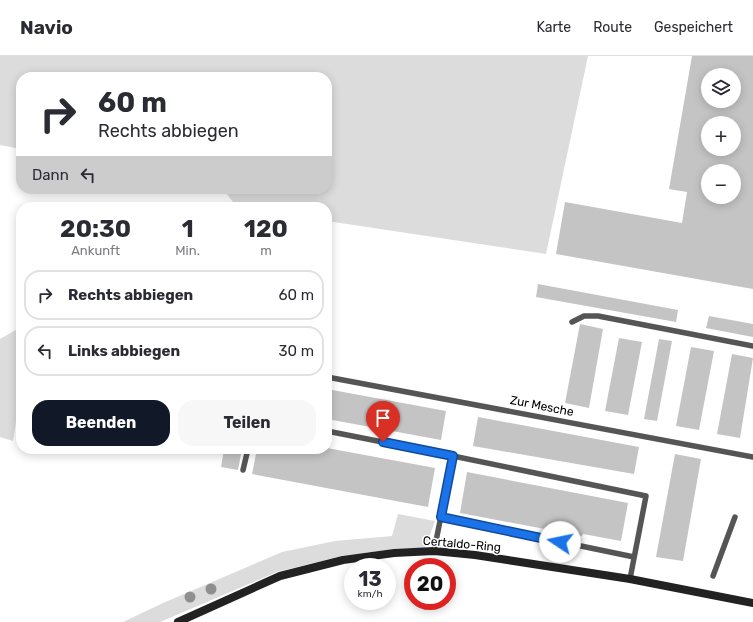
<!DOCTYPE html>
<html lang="de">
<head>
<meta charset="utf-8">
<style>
	body { margin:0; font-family:Rubik,sans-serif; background:#f7f7f7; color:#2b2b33; height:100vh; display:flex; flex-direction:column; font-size:15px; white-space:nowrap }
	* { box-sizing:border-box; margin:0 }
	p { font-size:13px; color:#7c7c81 }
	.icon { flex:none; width:22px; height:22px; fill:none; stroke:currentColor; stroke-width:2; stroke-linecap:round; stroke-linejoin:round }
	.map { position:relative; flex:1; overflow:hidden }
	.drawer { position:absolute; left:16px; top:146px; width:316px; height:252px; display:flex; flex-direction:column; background:#fff; border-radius:16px; box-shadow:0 2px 10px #0003 }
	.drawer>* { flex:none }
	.banner { position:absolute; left:16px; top:16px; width:316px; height:122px; border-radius:16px; box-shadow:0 2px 10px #0003; background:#fff; color:#2b2b33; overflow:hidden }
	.tools { position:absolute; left:701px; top:12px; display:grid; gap:8px }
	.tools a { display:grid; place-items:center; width:40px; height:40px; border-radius:50%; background:#fff; box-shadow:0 2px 10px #0003; font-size:20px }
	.speed { position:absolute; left:344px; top:502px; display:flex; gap:8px; font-size:20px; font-weight:700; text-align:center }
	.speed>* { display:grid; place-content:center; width:52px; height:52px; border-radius:50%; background:#fff; box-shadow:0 2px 10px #0003; line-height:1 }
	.speed small { font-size:10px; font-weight:400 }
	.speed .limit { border:6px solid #d22; background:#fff; color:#111 }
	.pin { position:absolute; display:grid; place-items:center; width:34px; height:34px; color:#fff; margin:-41px -17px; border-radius:50% 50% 50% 0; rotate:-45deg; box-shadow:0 0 4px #0007 }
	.pin .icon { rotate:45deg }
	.me { position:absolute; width:44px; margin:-22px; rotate:281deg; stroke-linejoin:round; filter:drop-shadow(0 0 3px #0008) }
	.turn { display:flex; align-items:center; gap:14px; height:84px; padding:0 16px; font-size:18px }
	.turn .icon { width:52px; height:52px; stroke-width:2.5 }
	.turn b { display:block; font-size:28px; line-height:34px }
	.then { display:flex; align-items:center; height:38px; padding:0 16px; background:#0003; gap:8px; font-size:15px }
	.eta { display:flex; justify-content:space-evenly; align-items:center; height:68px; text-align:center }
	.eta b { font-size:24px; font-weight:700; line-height:28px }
	.primary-button { display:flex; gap:8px; margin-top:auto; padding:8px 16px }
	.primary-button a { flex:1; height:46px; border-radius:16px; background:#111827; color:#fff; font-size:16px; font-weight:700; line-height:46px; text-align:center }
	.primary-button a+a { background:#f7f7f7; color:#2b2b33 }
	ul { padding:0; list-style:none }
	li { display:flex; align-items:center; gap:12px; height:50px; margin:0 8px 6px; padding:0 8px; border:2px solid #e1e1e2; border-radius:16px }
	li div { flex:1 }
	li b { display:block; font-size:15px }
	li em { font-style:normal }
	header { display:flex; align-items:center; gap:24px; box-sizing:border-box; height:56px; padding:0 20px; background:#fff; border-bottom:1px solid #e1e1e2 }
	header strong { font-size:19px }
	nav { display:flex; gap:22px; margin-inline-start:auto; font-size:14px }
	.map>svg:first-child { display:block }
	.green { fill:#dcdcdc }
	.building { fill:#c4c4c4; fill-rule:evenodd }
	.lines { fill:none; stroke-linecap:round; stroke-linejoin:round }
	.service { stroke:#555; stroke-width:5.5 }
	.secondary { stroke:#222; stroke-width:8 }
	.tree { fill:#8f8f8f }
	.route-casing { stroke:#114b97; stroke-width:10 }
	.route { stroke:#1a73e8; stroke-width:7 }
	.labels { text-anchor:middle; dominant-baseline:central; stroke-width:3; stroke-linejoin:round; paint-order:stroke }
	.street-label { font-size:12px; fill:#000; stroke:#fff }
</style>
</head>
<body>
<header>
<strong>Navio</strong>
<nav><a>Karte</a><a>Route</a><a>Gespeichert</a></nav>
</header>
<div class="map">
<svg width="753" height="566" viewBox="0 0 753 566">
	<rect width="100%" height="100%" fill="#fff"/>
	<path class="green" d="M 0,0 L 588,0 L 546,198 L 327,165 L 327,151 L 237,151 L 226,137 L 209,133 L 327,133 L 327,21 L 21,21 L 21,93 L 0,89 Z
		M 21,271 L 21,333 L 13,385 L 0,381 L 0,283 Z
		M 398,458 L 435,465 L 425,492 L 393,493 L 342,500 L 277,516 L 160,566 L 123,566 L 163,547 L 282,496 L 335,485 L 392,480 Z"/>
	<path class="building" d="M 692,0 L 753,0 L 753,233 L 556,198 L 565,146 L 682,167 L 687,136 L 669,133 ZM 708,19 L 734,19 L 734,45 L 708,45 ZM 708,67 L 734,67 L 734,93 L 708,93 ZM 708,115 L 734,115 L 734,141 L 708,141 Z
		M 538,228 L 678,254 L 676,266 L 536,241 Z
		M 709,260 L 753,268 L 753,281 L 706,272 Z
		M 580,268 L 603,273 L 589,352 L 565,347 Z
		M 619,282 L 642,286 L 628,359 L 605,355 Z
		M 659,283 L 672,285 L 657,365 L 644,363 Z
		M 691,291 L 714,295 L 699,374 L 676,370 Z
		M 732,298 L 753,302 L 740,382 L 717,378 Z
		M 327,333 L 446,355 L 441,384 L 327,363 Z
		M 478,361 L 639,391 L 634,418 L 473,390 Z
		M 327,392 L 435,412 L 428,451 L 252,418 L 257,393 Z
		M 224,393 L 242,393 L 238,414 L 221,411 Z
		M 675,398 L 701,403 L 683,505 L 656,501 Z
		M 467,416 L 628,447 L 621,485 L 583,478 L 582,480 L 460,457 Z"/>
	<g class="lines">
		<path class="service" d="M 572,266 L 584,260 L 598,260 L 753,290
			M 327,321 L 753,401
			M 327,375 L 453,400
			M 243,414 L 248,393
			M 441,461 L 634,501
			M 434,495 L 453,400 L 646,440 L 630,523
			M 713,520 L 735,461"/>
		<path class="secondary" d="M 178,566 L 280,520 L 343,504 L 394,497 L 434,495 L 475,499 L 630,523 L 753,547"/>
	</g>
	<g class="tree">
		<circle cx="211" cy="533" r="5.5"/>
		<circle cx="190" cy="541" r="5.5"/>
	</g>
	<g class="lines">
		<g class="route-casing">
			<path id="route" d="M 383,386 L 453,400 L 441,461 L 560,486"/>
		</g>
		<use href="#route" class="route"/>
	</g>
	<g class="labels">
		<g class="street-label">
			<text transform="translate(542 350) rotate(11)">Zur Mesche</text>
			<text transform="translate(462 488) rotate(5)">Certaldo-Ring</text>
		</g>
	</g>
</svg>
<div class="tools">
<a><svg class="icon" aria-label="layers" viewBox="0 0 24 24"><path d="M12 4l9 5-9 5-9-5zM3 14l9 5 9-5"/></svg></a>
<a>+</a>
<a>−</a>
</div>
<div class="speed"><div>13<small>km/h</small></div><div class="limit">20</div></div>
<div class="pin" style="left:383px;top:386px;background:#d93025"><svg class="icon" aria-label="arrive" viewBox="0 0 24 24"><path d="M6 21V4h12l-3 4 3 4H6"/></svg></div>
<svg class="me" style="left:560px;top:486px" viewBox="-20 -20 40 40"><circle r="19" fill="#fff"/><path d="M0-13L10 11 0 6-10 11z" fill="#1a73e8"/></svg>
<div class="banner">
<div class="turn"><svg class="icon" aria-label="right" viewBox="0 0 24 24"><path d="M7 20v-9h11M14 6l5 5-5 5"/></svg><div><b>60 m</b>Rechts abbiegen</div></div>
<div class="then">Dann<svg class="icon" aria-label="left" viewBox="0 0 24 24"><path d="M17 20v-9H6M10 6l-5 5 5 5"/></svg></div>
</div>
<section class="drawer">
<div class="eta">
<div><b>20:30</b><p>Ankunft</p></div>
<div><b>1</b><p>Min.</p></div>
<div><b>120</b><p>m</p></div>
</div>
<ul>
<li><svg class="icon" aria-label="right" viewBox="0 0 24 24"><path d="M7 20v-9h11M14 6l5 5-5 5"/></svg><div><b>Rechts abbiegen</b></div><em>60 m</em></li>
<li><svg class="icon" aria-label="left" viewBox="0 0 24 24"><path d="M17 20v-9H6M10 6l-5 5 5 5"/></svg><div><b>Links abbiegen</b></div><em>30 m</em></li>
</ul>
<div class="primary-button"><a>Beenden</a><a>Teilen</a></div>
</section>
</div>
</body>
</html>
